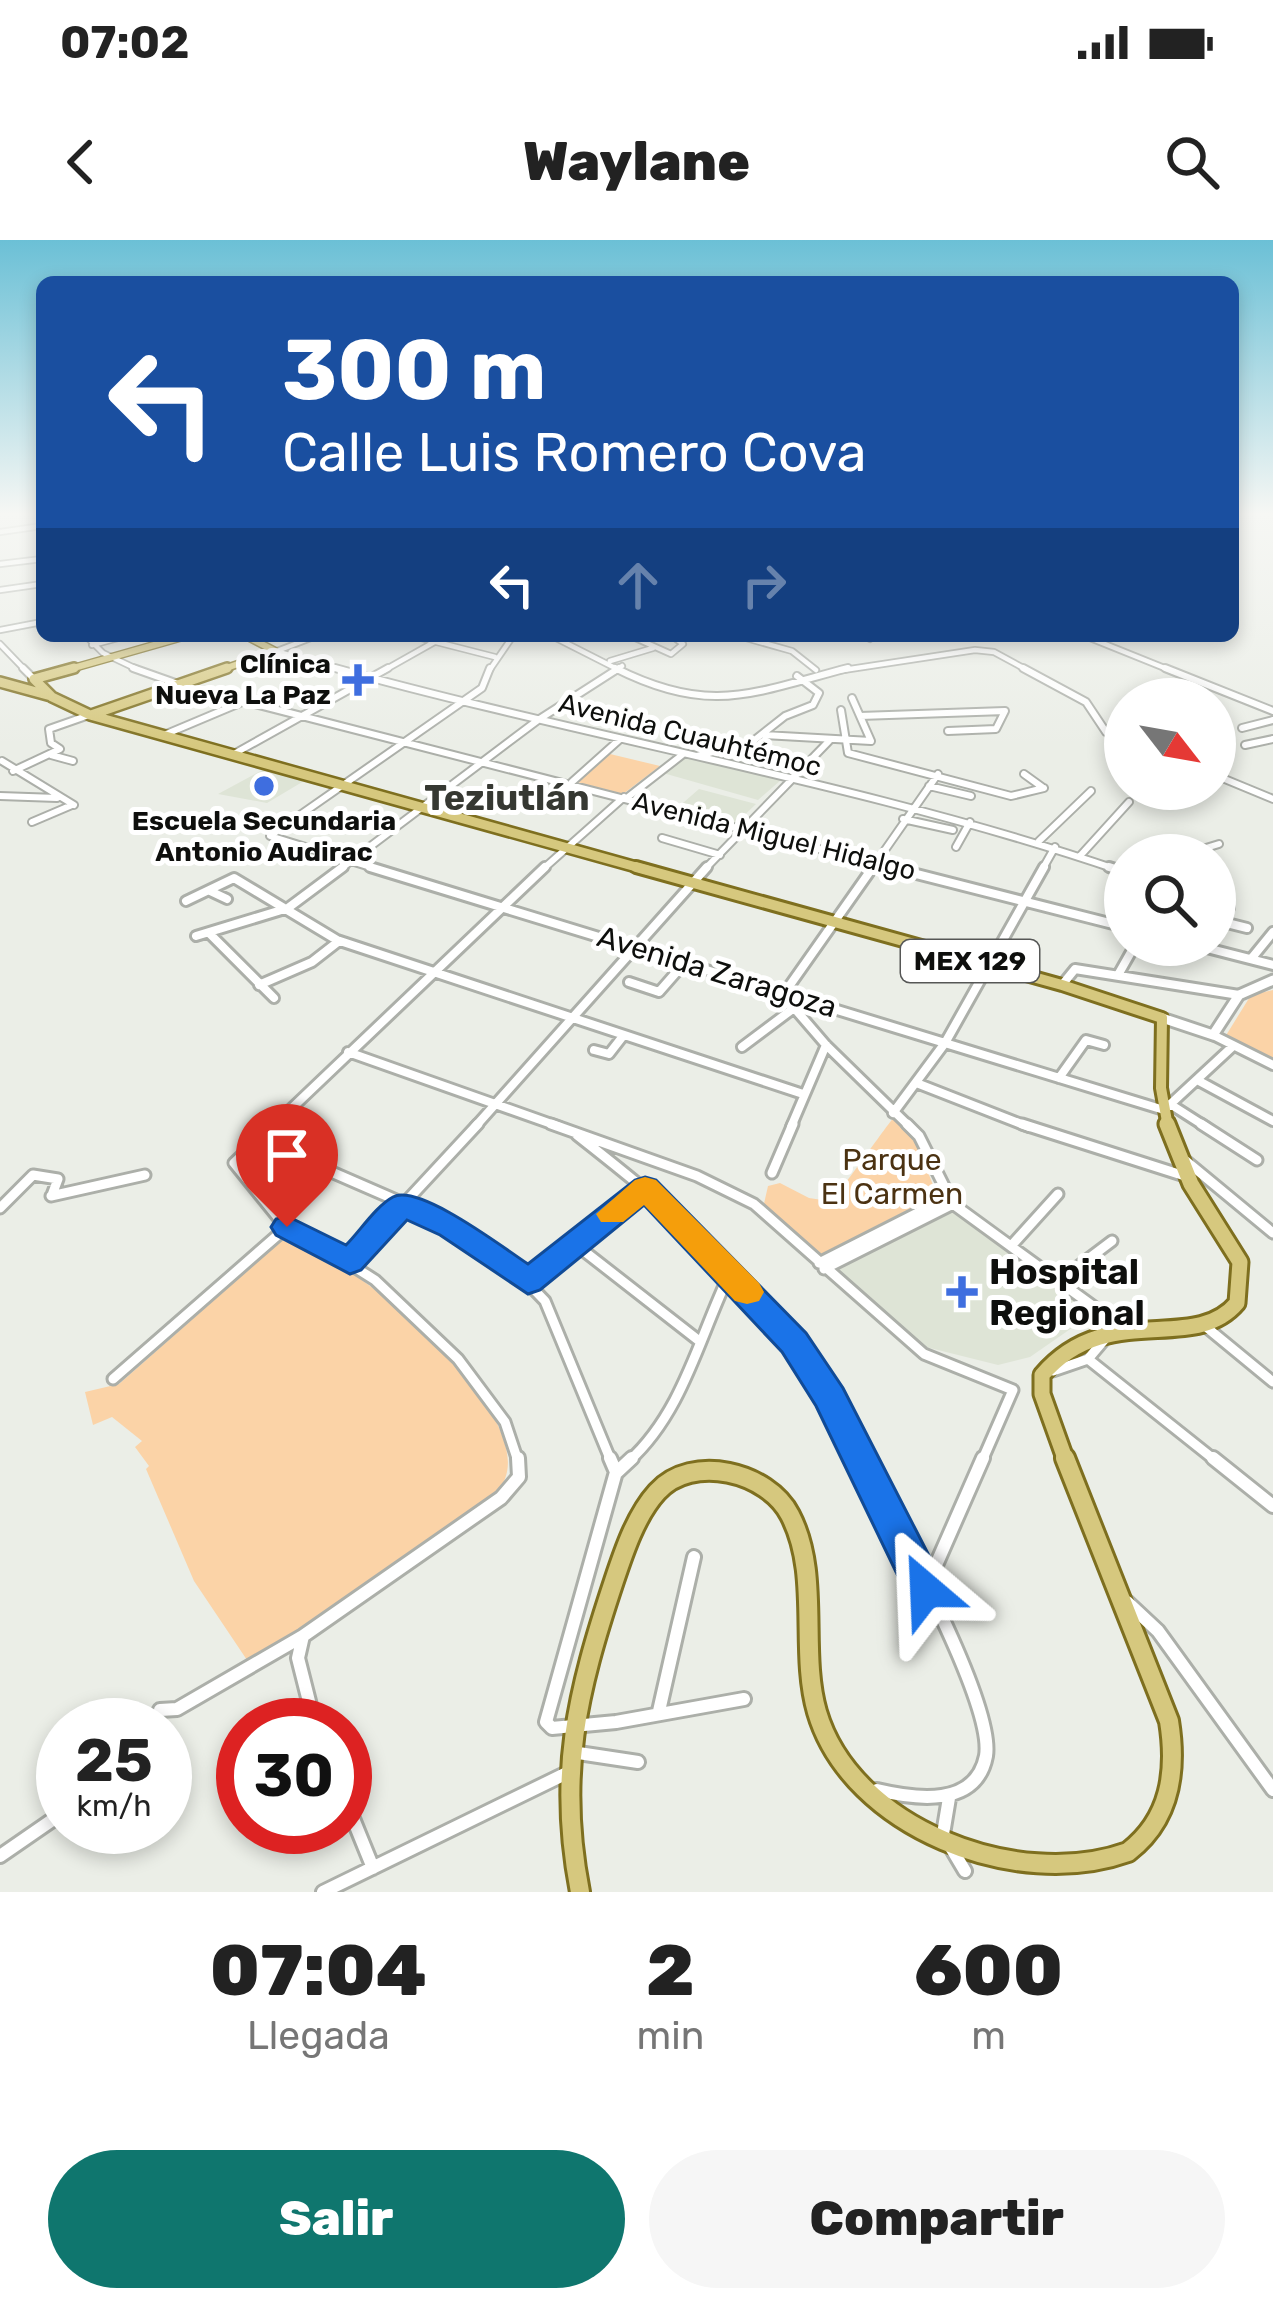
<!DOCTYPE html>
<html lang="es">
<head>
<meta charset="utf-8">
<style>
	body { margin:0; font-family:Rubik,sans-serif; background:#f6f6f6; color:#222; height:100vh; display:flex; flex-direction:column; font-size:45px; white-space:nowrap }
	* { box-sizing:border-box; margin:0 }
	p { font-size:39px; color:#767676 }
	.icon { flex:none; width:66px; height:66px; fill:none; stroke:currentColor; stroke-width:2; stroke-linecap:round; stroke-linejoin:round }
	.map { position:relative; height:1652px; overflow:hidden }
	.panel { display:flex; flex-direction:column; background:#fff; flex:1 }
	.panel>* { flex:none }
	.banner { position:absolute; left:36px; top:36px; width:1203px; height:366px; border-radius:18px; box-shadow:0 6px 18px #0003; background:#1a4fa0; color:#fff; overflow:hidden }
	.needle { width:78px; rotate:121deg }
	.fabs { position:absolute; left:1104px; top:438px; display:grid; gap:24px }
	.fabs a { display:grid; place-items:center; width:132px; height:132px; border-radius:50%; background:#fff; box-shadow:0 6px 18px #0003; font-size:60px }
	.speed { position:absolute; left:36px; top:1458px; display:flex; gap:24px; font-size:60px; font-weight:700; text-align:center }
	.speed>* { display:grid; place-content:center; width:156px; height:156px; border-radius:50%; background:#fff; box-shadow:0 6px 18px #0003; line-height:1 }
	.speed small { font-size:30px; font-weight:400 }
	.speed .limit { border:18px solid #d22; background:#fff; color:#111 }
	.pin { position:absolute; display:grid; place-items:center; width:102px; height:102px; color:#fff; margin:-123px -51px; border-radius:50% 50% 50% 0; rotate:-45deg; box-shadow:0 0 12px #0007 }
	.pin .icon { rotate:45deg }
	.me { position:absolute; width:132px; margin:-66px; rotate:334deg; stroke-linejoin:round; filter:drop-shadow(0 0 9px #0008) }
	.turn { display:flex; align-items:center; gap:42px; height:252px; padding:0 48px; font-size:54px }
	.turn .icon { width:156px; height:156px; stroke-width:2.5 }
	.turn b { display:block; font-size:84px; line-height:102px }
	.lanes { display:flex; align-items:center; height:114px; padding:0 48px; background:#0003; justify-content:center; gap:60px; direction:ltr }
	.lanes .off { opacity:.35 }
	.eta { display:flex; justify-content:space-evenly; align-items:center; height:204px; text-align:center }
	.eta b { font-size:72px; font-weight:800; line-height:84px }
	.action { display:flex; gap:24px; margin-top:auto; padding:24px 48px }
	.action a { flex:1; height:138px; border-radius:72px; background:#0f766e; color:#fff; font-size:48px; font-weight:800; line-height:138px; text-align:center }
	.action a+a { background:#f6f6f6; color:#222 }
	.status { display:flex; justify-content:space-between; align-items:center; height:84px; padding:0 60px; background:#fff; direction:ltr }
	.status svg { height:33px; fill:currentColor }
	header { display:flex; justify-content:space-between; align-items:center; height:156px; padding:0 48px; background:#fff; font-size:54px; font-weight:800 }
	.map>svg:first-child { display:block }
	.built { fill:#dee4d6 }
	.green { fill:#fbd3a7 }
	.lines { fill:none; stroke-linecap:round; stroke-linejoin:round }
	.minor-far4-casing { stroke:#acafa9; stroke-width:8 }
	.minor-far3-casing { stroke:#acafa9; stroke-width:10 }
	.minor-far2-casing { stroke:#acafa9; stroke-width:14 }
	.minor-far1-casing { stroke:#acafa9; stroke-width:15 }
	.minor-casing { stroke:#acafa9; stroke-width:18 }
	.secondary-casing { stroke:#acafa9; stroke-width:15 }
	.primary-far4-casing { stroke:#7e6f1f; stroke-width:9 }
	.primary-far3-casing { stroke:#7e6f1f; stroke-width:14 }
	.primary-far2-casing { stroke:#7e6f1f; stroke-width:16 }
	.primary-far1-casing { stroke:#7e6f1f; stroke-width:21 }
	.primary-casing { stroke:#7e6f1f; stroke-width:24 }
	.minor-far4 { stroke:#fff; stroke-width:4.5 }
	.minor-far3 { stroke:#fff; stroke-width:6 }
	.minor-far2 { stroke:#fff; stroke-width:8 }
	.minor-far1 { stroke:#fff; stroke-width:9 }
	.minor { stroke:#fff; stroke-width:12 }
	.secondary { stroke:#fff; stroke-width:9 }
	.primary-far4 { stroke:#d6c87e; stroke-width:6 }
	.primary-far3 { stroke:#d6c87e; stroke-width:9 }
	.primary-far2 { stroke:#d6c87e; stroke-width:10 }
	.primary-far1 { stroke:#d6c87e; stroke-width:15 }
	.primary { stroke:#d6c87e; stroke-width:18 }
	.route { fill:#1a73e8; stroke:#114b97; stroke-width:3 }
	.slow { fill:#f59e0b }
	.poi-dot { fill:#3f6edf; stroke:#fff; stroke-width:4.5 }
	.labels { text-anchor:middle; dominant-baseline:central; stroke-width:10; stroke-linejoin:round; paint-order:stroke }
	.far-poi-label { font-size:27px; font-weight:bold; fill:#0e0f0d; stroke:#fff; text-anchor:end }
	.far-street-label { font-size:27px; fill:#0e0f0d; stroke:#fff }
	.shield { fill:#fff; stroke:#565756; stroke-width:3 }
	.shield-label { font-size:27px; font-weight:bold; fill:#0e0f0d }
	.street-label { font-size:30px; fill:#0e0f0d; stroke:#fff }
	.park-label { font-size:30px; fill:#4b3212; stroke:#fff }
	.far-district-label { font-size:36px; font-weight:bold; fill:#363832; stroke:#fff }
	.near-poi-label { font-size:36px; font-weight:bold; fill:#0e0f0d; stroke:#fff; text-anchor:start }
</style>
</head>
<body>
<div class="status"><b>07:02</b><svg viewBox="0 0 49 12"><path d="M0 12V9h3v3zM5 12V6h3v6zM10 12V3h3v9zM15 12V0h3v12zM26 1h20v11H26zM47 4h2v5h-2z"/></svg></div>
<header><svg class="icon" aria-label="back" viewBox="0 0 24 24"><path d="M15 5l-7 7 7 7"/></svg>Waylane<svg class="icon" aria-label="search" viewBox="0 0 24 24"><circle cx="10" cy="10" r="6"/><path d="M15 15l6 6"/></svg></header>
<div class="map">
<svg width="1273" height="1652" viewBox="0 0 1273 1652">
	<rect width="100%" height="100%" fill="#ebeee7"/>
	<path class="built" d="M 685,516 L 781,540 L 758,560 L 663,533 Z
		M 268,527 L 309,538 L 267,563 L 218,554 Z
		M 699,549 L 756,564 L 734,585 L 676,569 Z
		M 955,968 L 1092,1074 L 1030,1117 L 998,1125 L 926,1107 L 833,1030 Z"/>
	<path class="green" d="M 610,514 L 660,526 L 623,554 L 577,542 Z
		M 1273,750 L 1273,818 L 1225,797 L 1251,755 Z
		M 895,876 L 914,897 L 937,955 L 815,1018 L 763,968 L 768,946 L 780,943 L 809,958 L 829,961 C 842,952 879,895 895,876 Z
		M 282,1000 C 298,1007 317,1012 333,1021 C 384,1049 552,1190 497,1252 L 249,1423 L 194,1341 L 146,1229 L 149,1226 L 135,1207 L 142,1201 L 112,1177 L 93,1185 L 85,1152 L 119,1144 Z"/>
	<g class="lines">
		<g class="minor-far4-casing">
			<path id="minor-far4" d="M 0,292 L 42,286
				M 0,324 L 42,319
				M 0,350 L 42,344
				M 0,390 L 42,382
				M 86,396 L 103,413 L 141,431
				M 413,396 L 495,417
				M 552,396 L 621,431
				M 631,396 L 671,414 L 683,404 L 672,396
				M 739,396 L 792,411 L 816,430
				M 865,396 L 870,399
				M 1085,396 L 1172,431
				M 0,404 L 26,431
				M 92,405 L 126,396
				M 275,411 L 346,431
				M 277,411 L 316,396
				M 610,421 L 653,408
				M 383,431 L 445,396
				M 489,431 L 513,396
				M 615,431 L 622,426
				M 837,431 L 975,410 L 994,412 L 1029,431"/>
		</g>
		<g class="minor-far3-casing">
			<path id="minor-far3" d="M 23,428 L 34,439
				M 133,428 L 181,445 L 901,630
				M 335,428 C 595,500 863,543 1118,630
				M 615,428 C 710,476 752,453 848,428
				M 1023,428 L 1086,462 L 1106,492 L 1125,506
				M 1165,428 L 1273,471
				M 841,470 L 848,513 L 1011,556 L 1044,548
				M 860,476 L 1005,471 L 996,489 L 948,491
				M 1242,488 L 1273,480
				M 164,495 L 240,463
				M 764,495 L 871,501 L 852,458
				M 1245,505 L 1273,499
				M 51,515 L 73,521
				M 232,515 L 388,428
				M 697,516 L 752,502 L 785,476 L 813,465 L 819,453 L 797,436
				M 2,521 L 74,565
				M 13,531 L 60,509 L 51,503 L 49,489 L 89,475
				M 1024,534 L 1042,547
				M 1215,535 L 1273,559
				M 572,542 L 619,500
				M 929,546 L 971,556
				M 0,556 L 57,558
				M 628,557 L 682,515
				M 903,579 L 953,590
				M 32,582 L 72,565
				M 662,598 L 720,615
				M 1039,601 L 1091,551
				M 956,607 L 970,582
				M 1183,615 L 1219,604
				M 1080,616 L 1129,562
				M 339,630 L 538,480 L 619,428
				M 380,630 L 270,596 L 482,448 L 490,428
				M 542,630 L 624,557
				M 704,630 L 829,501
				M 871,630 L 938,534
				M 1042,630 L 1055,607"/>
		</g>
		<g class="minor-far2-casing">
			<path id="minor-far2" d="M 370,627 L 1164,870 L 1232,807
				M 873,627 L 783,755 L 826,805 L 910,887
				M 889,627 L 1125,687
				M 1109,627 L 1125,632
				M 210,651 L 227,659
				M 186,661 L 234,638 L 337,700 L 803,854
				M 1215,665 L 1229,668
				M 1215,680 L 1247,688
				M 209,693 L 274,758
				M 196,696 L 288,668 L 343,627
				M 1195,705 L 1273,725
				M 1251,719 L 1273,692
				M 1118,735 L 1135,705
				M 629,742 L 659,752 L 687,720
				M 259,745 L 312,722 L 339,701
				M 1062,745 L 1075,729 L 1239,755
				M 1213,795 L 1273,825
				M 742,807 L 794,768
				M 594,810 L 609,814 L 623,796
				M 348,812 L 560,887
				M 1059,838 L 1086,800 L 1104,805
				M 1199,841 L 1273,881
				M 919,844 L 1029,887
				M 1170,864 L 1206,887
				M 893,873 L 945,803 L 1044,627
				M 272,887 L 545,627
				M 475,887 L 707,627
				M 791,887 L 826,805"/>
		</g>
		<g class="minor-far1-casing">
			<path id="minor-far1" d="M 275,884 L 234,923 L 280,980 L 375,1040 L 458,1119 L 505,1182 L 518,1221
				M 551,884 L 697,936 L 754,964 L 924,1114 L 1013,1150 L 982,1221
				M 907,884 L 919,896 L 953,964 L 1123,1088
				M 1022,884 L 1188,937
				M 1201,884 L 1257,920
				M 577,895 C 656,957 740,1024 797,1108 C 821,1144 841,1183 862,1221
				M 258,900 L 412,967 L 521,1036 L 545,1061 L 611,1221
				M 1186,921 L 1273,993
				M 772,933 L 793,884
				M 51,956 L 145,935
				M 0,968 L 33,935 L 58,939 L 52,955
				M 575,1004 L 698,1100
				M 1011,1006 L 1058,954
				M 350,1022 L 478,884
				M 819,1023 L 947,958
				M 824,1029 L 953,964
				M 1059,1041 L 1112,1001
				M 528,1042 L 645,947
				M 1205,1086 L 1273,1142
				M 1088,1119 L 1216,1221
				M 1053,1131 L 1088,1119 L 1105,1099
				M 113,1139 L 287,987
				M 629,1221 C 683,1172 699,1097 730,1033"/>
		</g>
		<g class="minor-casing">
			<path id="minor" d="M 610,1218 L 616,1232 L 546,1482 L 552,1488 L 616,1482 L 744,1459
				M 860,1218 C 889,1273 995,1462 986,1516 C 976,1568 915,1559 877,1550
				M 1213,1218 L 1273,1266
				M 617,1232 L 632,1218
				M 925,1350 L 983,1218
				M 1127,1362 L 1158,1391 L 1273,1550
				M 303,1396 L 298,1418 L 315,1485
				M 160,1470 L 177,1469 L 303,1396 L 501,1258 L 519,1237 L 518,1218
				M 659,1471 L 694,1317
				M 572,1512 L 638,1522
				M 949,1558 L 943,1594 L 965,1631
				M 345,1559 L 373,1628
				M 0,1616 L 58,1576
				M 323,1652 L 567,1533"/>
		</g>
		<g class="secondary-casing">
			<path id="secondary" d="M 1162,778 L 1213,795 L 1239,755 L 1273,740"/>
		</g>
		<g class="primary-far4-casing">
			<path id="primary-far4" d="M 246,396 L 275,411
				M 63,431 L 186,396
				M 218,431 L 275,411"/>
		</g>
		<g class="primary-far3-casing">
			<path id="primary-far3" d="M 74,428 L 34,439 L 52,457 L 90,475 L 647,630
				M 0,442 L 51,456
				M 91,475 L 227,428"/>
		</g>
		<g class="primary-far2-casing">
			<path id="primary-far2" d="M 636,627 L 1062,745 L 1162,778 L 1161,848 L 1168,887"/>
		</g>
		<g class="primary-far1-casing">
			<path id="primary-far1" d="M 1066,1221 L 1042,1154 L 1042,1135 C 1107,1059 1193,1115 1237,1063 L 1240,1022 L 1191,944 L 1167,884"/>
		</g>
		<g class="primary-casing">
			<path id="primary" d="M 580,1652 C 557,1535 577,1452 614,1341 C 624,1311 636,1275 657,1252 C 692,1213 768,1232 790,1275 C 821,1334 799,1410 817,1472 C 851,1588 1017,1652 1128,1612 C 1171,1579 1177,1531 1169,1481 L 1065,1218"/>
		</g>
		<use href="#minor-far4" class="minor-far4"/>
		<use href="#minor-far3" class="minor-far3"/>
		<use href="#minor-far2" class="minor-far2"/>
		<use href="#minor-far1" class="minor-far1"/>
		<use href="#minor" class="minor"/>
		<use href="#secondary" class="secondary"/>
		<use href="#primary-far4" class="primary-far4"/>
		<use href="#primary-far3" class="primary-far3"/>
		<use href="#primary-far2" class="primary-far2"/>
		<use href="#primary-far1" class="primary-far1"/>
		<use href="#primary" class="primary"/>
	</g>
	<linearGradient id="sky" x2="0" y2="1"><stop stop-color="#6bc0d6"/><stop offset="0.54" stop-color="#f6f7f4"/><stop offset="1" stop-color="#f6f7f4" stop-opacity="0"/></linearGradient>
	<rect width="1273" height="507" fill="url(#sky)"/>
	<path class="route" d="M 645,937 L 656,940 L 806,1093 L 843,1148 L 940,1337 L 946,1350 L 940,1363 L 926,1368 L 911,1363 L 816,1166 L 782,1112 L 644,965 L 540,1050 L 528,1054 L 440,995 L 407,980 L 361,1030 L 350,1034 L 276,995 L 271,987 L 276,979 L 287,976 L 346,1005 C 360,991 376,966 393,957 C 419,943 505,1009 528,1024 L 635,940 Z"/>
	<path class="slow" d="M 645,937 L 656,940 L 759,1043 L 764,1052 L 759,1061 L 747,1064 L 735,1061 L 644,965 L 623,982 L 601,982 L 596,974 L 635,940 Z"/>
	<g class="poi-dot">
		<path d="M352 422h12v12h12v12h-12v12h-12v-12h-12v-12h12z"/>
		<circle cx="264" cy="546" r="12"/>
		<path d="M956 1034h12v12h12v12h-12v12h-12v-12h-12v-12h12z"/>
	</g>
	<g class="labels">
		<g class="far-poi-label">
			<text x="331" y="424">Clínica<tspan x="331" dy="31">Nueva La Paz</tspan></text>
			<text x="264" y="581" text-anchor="middle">Escuela Secundaria<tspan x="264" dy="31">Antonio Audirac</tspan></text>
		</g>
		<g class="far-street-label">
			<text transform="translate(690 495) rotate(14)">Avenida Cuauhtémoc</text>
			<text transform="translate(774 596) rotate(14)">Avenida Miguel Hidalgo</text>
		</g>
		<rect class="shield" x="901" y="700" width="138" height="42" rx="9"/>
		<g class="shield-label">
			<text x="970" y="721">MEX 129</text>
		</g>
		<g class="street-label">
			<text transform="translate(717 732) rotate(17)">Avenida Zaragoza</text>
		</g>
		<g class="park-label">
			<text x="892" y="920">Parque<tspan x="892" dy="34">El Carmen</tspan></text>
		</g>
		<g class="far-district-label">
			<text x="507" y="557">Teziutlán</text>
		</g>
		<g class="near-poi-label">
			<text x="989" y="1031">Hospital<tspan x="989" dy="41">Regional</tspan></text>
		</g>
	</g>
</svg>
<div class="fabs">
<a><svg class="needle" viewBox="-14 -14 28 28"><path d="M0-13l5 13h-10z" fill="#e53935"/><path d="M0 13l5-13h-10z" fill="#767676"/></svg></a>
<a><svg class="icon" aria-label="search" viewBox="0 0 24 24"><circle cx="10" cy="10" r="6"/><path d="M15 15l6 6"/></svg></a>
</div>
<div class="speed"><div>25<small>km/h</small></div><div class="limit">30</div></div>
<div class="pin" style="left:287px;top:987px;background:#d93025"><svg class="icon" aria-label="arrive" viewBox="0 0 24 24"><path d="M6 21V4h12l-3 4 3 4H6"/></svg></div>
<svg class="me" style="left:926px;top:1350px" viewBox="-20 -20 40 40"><path d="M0-17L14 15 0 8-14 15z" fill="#1a73e8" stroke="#fff" stroke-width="4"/></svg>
<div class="banner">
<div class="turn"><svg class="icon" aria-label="left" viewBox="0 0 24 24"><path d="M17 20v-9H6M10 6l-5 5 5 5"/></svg><div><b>300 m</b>Calle Luis Romero Cova</div></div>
<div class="lanes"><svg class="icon" aria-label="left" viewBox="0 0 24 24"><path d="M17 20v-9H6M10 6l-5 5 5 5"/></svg><svg class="icon off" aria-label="ahead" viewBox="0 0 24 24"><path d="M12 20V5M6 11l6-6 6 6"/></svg><svg class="icon off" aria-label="right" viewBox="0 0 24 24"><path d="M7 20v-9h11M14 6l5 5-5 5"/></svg></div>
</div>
</div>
<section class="panel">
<div class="eta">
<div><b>07:04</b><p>Llegada</p></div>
<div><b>2</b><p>min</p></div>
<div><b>600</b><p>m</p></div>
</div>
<div class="action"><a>Salir</a><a>Compartir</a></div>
</section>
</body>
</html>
